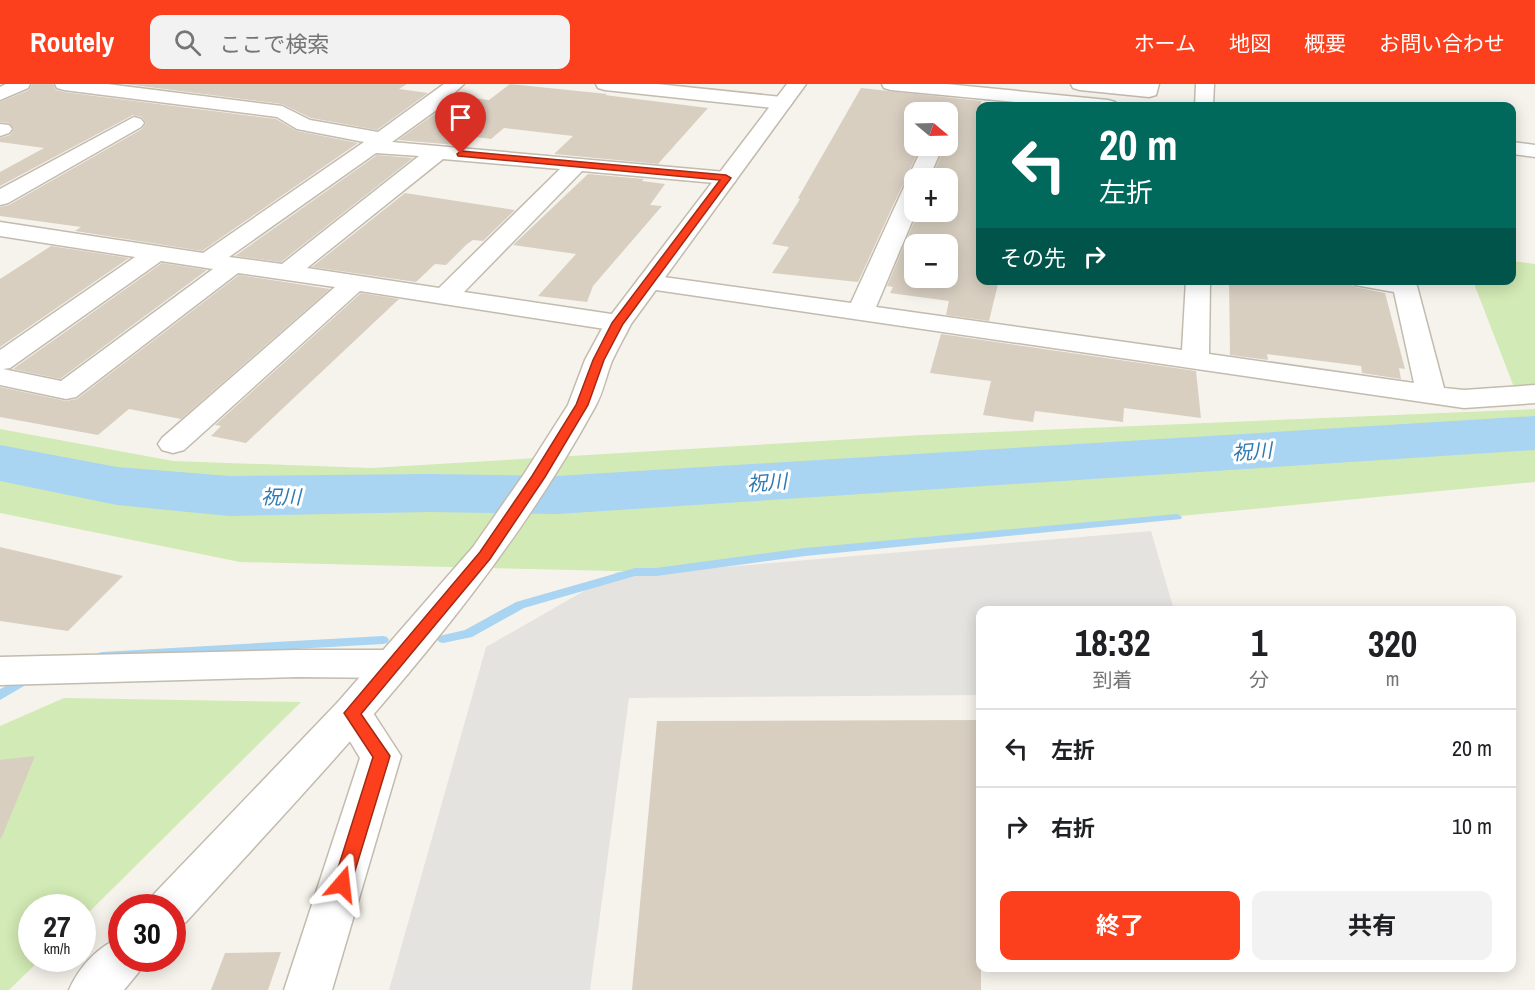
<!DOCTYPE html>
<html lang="ja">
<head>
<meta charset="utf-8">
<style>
	body { margin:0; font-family:"Archivo Narrow","Noto Sans JP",sans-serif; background:#f2f2f2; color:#202124; height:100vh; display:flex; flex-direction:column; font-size:22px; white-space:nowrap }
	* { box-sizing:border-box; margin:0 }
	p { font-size:20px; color:#757577 }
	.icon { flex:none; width:33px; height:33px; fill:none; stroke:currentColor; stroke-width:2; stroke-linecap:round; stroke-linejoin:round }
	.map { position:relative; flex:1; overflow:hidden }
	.details { position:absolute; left:976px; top:522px; width:540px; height:366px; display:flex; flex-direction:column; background:#fff; border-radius:12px; box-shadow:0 3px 15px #0003 }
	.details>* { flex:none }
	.banner { position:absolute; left:976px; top:18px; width:540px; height:183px; border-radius:12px; box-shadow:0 3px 15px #0003; background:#00695c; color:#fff; overflow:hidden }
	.needle { width:39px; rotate:109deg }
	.controls { position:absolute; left:904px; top:18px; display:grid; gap:12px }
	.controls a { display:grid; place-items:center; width:54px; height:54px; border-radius:12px; background:#fff; box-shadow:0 3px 15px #0003; font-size:30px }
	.speed { position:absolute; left:18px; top:810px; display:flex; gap:12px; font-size:30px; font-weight:700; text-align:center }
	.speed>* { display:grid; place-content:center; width:78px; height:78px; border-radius:50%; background:#fff; box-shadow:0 3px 15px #0003; line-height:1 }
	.speed small { font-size:15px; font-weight:400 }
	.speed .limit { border:9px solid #d22; background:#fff; color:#111 }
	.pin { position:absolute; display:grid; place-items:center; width:51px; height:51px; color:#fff; margin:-62px -26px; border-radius:50% 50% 50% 0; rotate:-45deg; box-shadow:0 0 6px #0007 }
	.pin .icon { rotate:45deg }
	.me { position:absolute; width:66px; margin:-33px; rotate:17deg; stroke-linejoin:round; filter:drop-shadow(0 0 4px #0008) }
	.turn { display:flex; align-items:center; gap:21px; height:126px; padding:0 24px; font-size:27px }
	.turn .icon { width:78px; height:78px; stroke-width:2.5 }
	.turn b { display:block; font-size:42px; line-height:51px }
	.then { display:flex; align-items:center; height:57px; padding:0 24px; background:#0003; gap:12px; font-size:22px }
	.eta { display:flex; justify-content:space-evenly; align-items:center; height:102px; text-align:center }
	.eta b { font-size:36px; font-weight:700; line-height:42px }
	.primary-button { display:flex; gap:12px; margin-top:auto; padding:12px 24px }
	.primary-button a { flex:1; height:69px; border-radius:12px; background:#fc3f1d; color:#fff; font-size:24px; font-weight:700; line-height:69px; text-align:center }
	.primary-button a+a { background:#f2f2f2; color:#202124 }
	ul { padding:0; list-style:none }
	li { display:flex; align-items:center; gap:18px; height:78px; padding:0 24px; border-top:2px solid #e0e0e0 }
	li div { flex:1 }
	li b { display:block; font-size:22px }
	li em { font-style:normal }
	header { display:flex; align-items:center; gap:36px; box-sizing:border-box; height:84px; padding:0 30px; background:#fc3f1d; color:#fff }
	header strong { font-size:28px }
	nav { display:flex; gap:33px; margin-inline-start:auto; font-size:21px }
	.search { width:420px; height:54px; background:#f2f2f2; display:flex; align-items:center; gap:15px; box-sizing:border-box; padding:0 21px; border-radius:12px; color:#757577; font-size:22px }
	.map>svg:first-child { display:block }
	.green { fill:#d2eab5 }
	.parking { fill:#e5e3e0 }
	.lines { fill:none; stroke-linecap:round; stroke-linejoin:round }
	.stream { fill:#a9d4f2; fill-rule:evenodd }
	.river { fill:#a9d4f2; fill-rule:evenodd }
	.building { fill:#d8cfc1; fill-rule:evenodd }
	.minor-casing { stroke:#c2bbae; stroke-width:3 }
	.tertiary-casing { stroke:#c2bbae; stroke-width:3 }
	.minor { fill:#fff; fill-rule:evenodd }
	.tertiary { fill:#fff; fill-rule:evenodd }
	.route { fill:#fc3f1d; stroke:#a42913; stroke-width:1.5 }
	.labels { text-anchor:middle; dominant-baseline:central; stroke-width:6; stroke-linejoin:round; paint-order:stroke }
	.water-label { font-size:20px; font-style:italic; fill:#2e7ab2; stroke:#fff }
</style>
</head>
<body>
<header>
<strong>Routely</strong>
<div class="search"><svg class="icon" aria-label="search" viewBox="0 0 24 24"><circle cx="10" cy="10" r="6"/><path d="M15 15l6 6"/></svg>ここで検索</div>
<nav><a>ホーム</a><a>地図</a><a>概要</a><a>お問い合わせ</a></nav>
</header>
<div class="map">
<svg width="1535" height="906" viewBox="0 0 1535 906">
	<rect width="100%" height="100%" fill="#f6f3ec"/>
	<path class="green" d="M 1512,177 L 1535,180 L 1535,310 L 1517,311 L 1473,197 L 1512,196 Z
		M 1535,325 L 1535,398 L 751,473 L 656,488 L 240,478 L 0,429 L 0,345 L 173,377 L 371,384 L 922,351 Z
		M 64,614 L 301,618 L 83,834 L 82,824 L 32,824 L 32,874 L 41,875 L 9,906 L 0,906 L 0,642 Z"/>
	<path class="parking" d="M 1151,447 L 1174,526 L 981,526 L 981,611 L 629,614 L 590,906 L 389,906 L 486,563 L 617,488 L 677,487 Z"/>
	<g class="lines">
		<path class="stream" d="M 1177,430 L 1182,433 L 1181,435 L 805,472 L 656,492 L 635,492 L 524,524 L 472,553 L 443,559 L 439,558 L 437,555 L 439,552 L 465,546 L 516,518 L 635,484 L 656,484 L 805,464 Z
			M 383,552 L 387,553 L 389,556 L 387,559 L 383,560 L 102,576 L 98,575 L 96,572 L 98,569 L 102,568 Z
			M 20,595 L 24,596 L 26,599 L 24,602 L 0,616 L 0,605 Z"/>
		<path class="river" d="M 1535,332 L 1535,366 L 557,430 L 429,428 L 229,432 L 117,421 L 0,397 L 0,361 L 117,383 L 229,392 L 429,390 L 557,392 Z"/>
	</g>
	<path class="building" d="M 32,0 L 53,0 L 56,6 L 64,8 L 276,35 L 297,47 L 358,59 L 202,167 L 75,147 L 81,143 L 0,132 L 0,123 L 9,121 L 142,45 L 146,39 L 142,33 L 133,31 L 0,102 L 0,88 L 44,64 L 0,58 L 0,54 L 10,51 L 14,45 L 9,39 L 0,38 L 0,18 L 29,6 Z
		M 125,0 L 407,0 L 399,5 L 428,9 L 377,46 L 311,34 L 282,20 Z
		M 510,0 L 607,10 L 605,11 L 708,24 L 658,80 L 554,70 L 573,52 L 504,44 L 491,55 L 469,52 L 456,61 L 398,56 L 436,29 L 455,12 L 489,16 Z
		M 861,4 L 981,17 L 981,196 L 999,196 L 989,237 L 946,231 L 949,217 L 890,209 L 893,203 L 887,202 L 918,128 L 948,128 L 948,94 L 931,94 L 945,62 L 948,62 L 948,28 L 915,28 L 915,62 L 921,62 L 906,93 L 908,98 L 902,102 L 858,198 L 772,189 L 789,163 L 772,160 L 800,115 L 798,114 ZM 915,160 L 948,160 L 948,194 L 915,194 Z
		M 377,71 L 413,74 L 281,178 L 235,172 Z
		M 588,90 L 644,95 L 642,97 L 665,100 L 650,121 L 662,122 L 593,202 L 587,218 L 538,212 L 576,170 L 513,161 Z
		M 405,109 L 515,126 L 483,157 L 473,156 L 467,160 L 446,181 L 435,180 L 416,198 L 312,183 Z
		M 51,162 L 129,174 L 0,263 L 0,195 Z
		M 162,179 L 207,186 L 60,295 L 13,285 Z
		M 239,191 L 330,205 L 181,335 L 129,325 L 98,351 L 0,333 L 0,303 L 66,317 L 77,315 Z
		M 1229,196 L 1308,196 L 1352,201 L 1355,203 L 1385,209 L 1405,285 L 1399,284 L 1401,295 L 1362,289 L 1361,282 L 1267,270 L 1268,276 L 1230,271 Z
		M 361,209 L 399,215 L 246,359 L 211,352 L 221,342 L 215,341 Z
		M 941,250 L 1196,287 L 1201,334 L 1124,324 L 1123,338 L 1035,327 L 1033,338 L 983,331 L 991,297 L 930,289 Z
		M 0,463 L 123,492 L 68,547 L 0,537 Z
		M 981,636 L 981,906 L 632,906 L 657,637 Z
		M 35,672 L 1,755 L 0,754 L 0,676 Z
		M 281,868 L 268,906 L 211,906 L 225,869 Z"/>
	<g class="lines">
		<g class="minor-casing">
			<path id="minor" d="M 6,0 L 30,0 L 28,4 L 0,16 L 0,3 Z
				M 55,0 L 107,0 L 282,22 L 310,36 L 378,48 L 444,0 L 464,0 L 435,27 L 392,58 L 726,88 L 734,89 L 737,94 L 734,99 L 726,100 L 582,87 L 464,208 L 618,231 L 627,233 L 631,239 L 627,245 L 618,247 L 360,207 L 184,366 L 173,369 L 162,366 L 158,360 L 162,354 L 335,203 L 238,189 L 76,313 L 66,315 L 0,301 L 0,266 L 135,173 L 0,152 L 0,138 L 203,169 L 364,58 L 297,45 L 277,33 L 64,6 L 57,4 ZM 376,69 L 419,72 L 282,180 L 229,173 ZM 443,75 L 560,85 L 439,204 L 307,184 ZM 161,177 L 213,185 L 61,297 L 3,285 L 10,284 Z
				M 596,0 L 657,0 L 782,13 L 789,15 L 792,19 L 789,23 L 782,25 L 605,6 L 598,4 Z
				M 882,0 L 946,0 L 1108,16 L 1115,18 L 1118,22 L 1057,22 L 891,6 L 884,4 Z
				M 1071,0 L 1159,0 L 1156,11 L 1149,13 L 1080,6 L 1073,4 Z
				M 1196,0 L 1214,0 L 1213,22 L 1195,22 Z
				M 134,33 L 141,35 L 144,39 L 141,43 L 8,119 L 0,121 L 0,105 Z
				M 0,40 L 9,41 L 12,45 L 9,49 L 0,52 Z
				M 1512,58 L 1535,61 L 1535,73 L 1512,70 Z
				M 923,62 L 943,62 L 929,94 L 915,94 L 916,128 L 876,223 L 1182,266 L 1186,196 L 1210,196 L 1209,270 L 1414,299 L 1394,208 L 1355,201 L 1352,196 L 1413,196 L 1417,202 L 1444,304 L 1464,306 L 1535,301 L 1535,319 L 1464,324 L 649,205 L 640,203 L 637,198 L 640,193 L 649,191 L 851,219 L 904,103 L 911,98 L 908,94 Z
				M 297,566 L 395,566 L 408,570 L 414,580 L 408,590 L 395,594 L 297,593 L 0,601 L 0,573 Z
				M 352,614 L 366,618 L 401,672 L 332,906 L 284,906 L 360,674 L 333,629 L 338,618 Z"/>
		</g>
		<g class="tertiary-casing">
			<path id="tertiary" d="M 787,0 L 806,0 L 631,240 C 625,252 618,264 612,277 C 606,292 603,309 595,323 C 489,517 333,676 186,838 L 172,843 L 172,824 L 148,824 L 154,810 L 338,618 L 473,463 L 524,390 L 568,321 L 585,276 L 605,239 Z
				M 122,853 L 122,874 L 145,874 L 138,889 L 124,906 L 69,906 C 79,883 98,862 122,853 Z"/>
		</g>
		<use href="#minor" class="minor"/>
		<use href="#tertiary" class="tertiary"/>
	</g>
	<path class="route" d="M 461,67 L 726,91 L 731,94 L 623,240 L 604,276 L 588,321 L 545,393 L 490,475 L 361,630 L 390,672 L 351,800 L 348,806 L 342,808 L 335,806 L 333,800 L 373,673 L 344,629 L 480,468 L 532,392 L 576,321 L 593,276 L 612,239 L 720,96 L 458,72 L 457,70 Z"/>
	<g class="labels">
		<g class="water-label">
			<text transform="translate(1252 367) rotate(-4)">祝川</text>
			<text transform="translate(767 398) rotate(-4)">祝川</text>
			<text x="281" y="412">祝川</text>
		</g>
	</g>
</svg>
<div class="controls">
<a><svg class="needle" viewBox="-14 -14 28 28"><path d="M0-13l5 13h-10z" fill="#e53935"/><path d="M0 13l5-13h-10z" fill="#757577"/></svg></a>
<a>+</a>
<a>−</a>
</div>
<div class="speed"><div>27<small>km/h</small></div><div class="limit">30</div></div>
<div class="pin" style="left:461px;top:70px;background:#d93025"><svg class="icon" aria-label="arrive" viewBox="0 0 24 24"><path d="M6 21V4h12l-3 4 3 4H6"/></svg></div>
<svg class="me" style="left:342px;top:800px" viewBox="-20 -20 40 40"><path d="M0-17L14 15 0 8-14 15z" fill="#fc3f1d" stroke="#fff" stroke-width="4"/></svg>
<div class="banner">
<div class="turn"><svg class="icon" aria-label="left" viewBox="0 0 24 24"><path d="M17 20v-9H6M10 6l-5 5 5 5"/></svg><div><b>20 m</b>左折</div></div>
<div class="then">その先<svg class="icon" aria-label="right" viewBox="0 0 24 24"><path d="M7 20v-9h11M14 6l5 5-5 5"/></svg></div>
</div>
<section class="details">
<div class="eta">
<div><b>18:32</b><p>到着</p></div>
<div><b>1</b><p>分</p></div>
<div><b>320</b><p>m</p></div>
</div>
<ul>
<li><svg class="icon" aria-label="left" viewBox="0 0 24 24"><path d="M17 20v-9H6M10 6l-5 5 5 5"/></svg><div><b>左折</b></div><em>20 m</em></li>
<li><svg class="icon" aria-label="right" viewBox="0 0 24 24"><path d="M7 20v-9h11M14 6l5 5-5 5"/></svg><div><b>右折</b></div><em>10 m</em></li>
</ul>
<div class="primary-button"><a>終了</a><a>共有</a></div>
</section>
</div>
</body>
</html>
